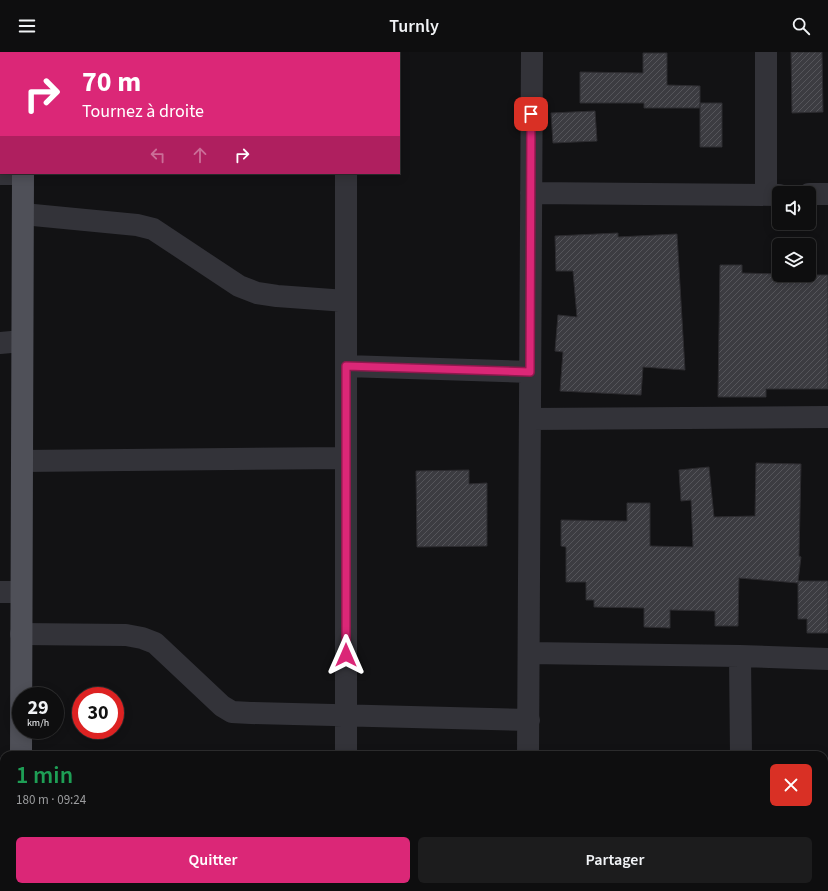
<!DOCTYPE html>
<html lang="fr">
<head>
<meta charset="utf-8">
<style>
	body { margin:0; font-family:"Source Sans 3",sans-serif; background:#1c1c1d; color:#f1f3f6; height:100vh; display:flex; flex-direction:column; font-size:15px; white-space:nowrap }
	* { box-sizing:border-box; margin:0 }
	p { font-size:13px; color:#9b9c9e }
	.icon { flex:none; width:22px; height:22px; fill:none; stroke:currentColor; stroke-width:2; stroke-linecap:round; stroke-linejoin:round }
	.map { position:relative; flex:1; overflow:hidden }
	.drawer { position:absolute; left:0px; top:699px; width:828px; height:140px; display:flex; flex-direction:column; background:#0e0e0f; border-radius:12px 12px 0 0; box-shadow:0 2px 10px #0003,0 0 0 1px #2e2e2f }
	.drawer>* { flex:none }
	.hud { position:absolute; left:0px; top:0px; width:400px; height:122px; box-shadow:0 2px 10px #0003,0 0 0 1px #2e2e2f; background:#db2777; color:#fff; overflow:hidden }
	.fabs { position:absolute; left:772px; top:134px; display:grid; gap:8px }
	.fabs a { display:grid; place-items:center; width:44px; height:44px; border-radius:6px; background:#0e0e0f; box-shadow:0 2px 10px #0003,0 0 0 1px #2e2e2f; font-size:20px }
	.speed { position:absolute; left:12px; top:635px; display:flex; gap:8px; font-size:20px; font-weight:700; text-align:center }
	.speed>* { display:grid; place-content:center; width:52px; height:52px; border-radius:50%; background:#0e0e0f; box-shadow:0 2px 10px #0003,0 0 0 1px #2e2e2f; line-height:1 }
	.speed small { font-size:10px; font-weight:400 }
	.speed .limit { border:6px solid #d22; background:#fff; color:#111 }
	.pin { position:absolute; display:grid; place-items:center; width:34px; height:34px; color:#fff; margin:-17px; border-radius:8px; box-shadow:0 2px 6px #0006 }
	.me { position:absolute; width:44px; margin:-22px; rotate:0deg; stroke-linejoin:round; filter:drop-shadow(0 0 3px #0008) }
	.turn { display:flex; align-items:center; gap:14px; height:84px; padding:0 16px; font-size:18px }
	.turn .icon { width:52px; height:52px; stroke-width:2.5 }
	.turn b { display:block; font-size:28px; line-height:34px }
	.lanes { display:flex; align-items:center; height:38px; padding:0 16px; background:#0003; justify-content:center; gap:20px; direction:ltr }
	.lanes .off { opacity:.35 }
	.round { display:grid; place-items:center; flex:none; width:42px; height:42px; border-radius:6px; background:#1c1c1d }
	.overview { display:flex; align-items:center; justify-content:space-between; height:68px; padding:0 16px }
	h1 { font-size:24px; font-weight:600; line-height:30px; color:#1e9e55 }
	.primary-button { display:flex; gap:8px; margin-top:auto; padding:8px 16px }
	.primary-button a { flex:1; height:46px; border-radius:6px; background:#db2777; color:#fff; font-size:16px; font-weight:600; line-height:46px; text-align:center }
	.primary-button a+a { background:#1c1c1d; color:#f1f3f6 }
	header { display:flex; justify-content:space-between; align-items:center; height:52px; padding:0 16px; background:#0e0e0f; font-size:18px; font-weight:600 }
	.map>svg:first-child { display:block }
	.building { fill:url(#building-hatch); stroke:#2d2c30 }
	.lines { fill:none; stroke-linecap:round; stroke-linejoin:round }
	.minor { stroke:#333339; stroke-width:22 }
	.major { stroke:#4f5058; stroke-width:22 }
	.route-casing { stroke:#8e194d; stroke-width:10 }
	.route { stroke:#db2777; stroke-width:7 }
</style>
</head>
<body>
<header><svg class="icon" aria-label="menu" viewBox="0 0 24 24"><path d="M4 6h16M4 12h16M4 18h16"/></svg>Turnly<svg class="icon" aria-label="search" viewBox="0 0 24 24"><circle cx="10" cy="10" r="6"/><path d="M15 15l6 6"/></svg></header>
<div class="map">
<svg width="828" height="839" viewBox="0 0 828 839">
	<defs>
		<pattern id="building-hatch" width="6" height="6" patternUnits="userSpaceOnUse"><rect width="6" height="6" fill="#3c3c41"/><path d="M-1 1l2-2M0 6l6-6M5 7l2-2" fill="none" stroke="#55555a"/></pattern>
	</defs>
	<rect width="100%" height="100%" fill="#121214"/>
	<path class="building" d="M 791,0 L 822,0 L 823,60 L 792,61 Z
		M 643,1 L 667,1 L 667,33 L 700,34 L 700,56 L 644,56 L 644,51 L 580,51 L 580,20 L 643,21 Z
		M 700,51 L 722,51 L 722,95 L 700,95 Z
		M 595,59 L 597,89 L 553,91 L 551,61 Z
		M 618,181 L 618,185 L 677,182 L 685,318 L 643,315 L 641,343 L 560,339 L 563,300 L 555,299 L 558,263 L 577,265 L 573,219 L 556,219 L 555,184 Z
		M 720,213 L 742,213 L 742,221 L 779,222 L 779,223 L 828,223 L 828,337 L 766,337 L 766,345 L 718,345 Z
		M 756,411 L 801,412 L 799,504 L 801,505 L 798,529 L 828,529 L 828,581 L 807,581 L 807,567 L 798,567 L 798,530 L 798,531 L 739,526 L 738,574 L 715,574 L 715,559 L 670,558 L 670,576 L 644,575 L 644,556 L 594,555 L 594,548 L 586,548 L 586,530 L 566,530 L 566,495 L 561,494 L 561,468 L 627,469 L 627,451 L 650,451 L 650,494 L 693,495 L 691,448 L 681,449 L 679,418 L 709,415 L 714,465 L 755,464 Z
		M 469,418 L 469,432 L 487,431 L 487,494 L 417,495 L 416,419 Z"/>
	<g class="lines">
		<path class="minor" d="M 347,1 L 347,0
			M 0,122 L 23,122
			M 531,141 L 779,143
			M 809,142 L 828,142
			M 766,143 L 766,0
			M 23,162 L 137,173 L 153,177 L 239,234 L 257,241 L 277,244 L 346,249
			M 0,291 L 22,289
			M 346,314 L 530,320
			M 530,367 L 828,365
			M 22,409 L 346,406
			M 0,540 L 21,540
			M 21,582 L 126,583 L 142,586 L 155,591 L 222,654 L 232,660 L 251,661 L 529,668
			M 529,601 L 740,604 L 828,607
			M 740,604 L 741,703
			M 346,703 L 346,121
			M 528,703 L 532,0
			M 0,818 L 4,818
			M 744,835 L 744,839
			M 344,839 L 344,835
			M 528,839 L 528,835"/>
		<path class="major" d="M 23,1 L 23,0
			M 21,703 L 23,121
			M 20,839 L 20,835"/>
	</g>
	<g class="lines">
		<g class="route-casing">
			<path id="route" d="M 346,603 L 346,314 L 530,320 L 531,62"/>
		</g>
		<use href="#route" class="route"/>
	</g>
</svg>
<div class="fabs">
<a><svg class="icon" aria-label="sound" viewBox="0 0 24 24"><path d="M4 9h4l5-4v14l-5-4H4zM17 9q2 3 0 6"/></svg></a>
<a><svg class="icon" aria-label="layers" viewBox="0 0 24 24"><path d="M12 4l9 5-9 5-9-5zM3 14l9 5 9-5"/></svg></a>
</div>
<div class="speed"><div>29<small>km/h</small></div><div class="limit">30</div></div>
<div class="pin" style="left:531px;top:62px;background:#d93025"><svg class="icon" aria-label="arrive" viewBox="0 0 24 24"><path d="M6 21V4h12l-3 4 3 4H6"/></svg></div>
<svg class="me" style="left:346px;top:603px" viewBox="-20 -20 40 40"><path d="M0-17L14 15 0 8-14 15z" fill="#db2777" stroke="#fff" stroke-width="4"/></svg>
<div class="hud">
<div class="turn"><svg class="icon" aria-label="right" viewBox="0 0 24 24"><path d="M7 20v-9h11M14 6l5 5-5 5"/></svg><div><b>70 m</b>Tournez à droite</div></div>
<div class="lanes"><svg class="icon off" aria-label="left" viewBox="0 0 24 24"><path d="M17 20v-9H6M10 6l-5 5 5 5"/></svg><svg class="icon off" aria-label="ahead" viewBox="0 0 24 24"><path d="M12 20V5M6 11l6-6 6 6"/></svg><svg class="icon" aria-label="right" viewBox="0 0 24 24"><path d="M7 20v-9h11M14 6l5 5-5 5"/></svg></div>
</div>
<section class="drawer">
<div class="overview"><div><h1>1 min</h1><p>180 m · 09:24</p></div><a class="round" style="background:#d93025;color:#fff"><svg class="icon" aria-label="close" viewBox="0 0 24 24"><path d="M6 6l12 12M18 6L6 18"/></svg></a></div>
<div class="primary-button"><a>Quitter</a><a>Partager</a></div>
</section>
</div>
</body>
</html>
